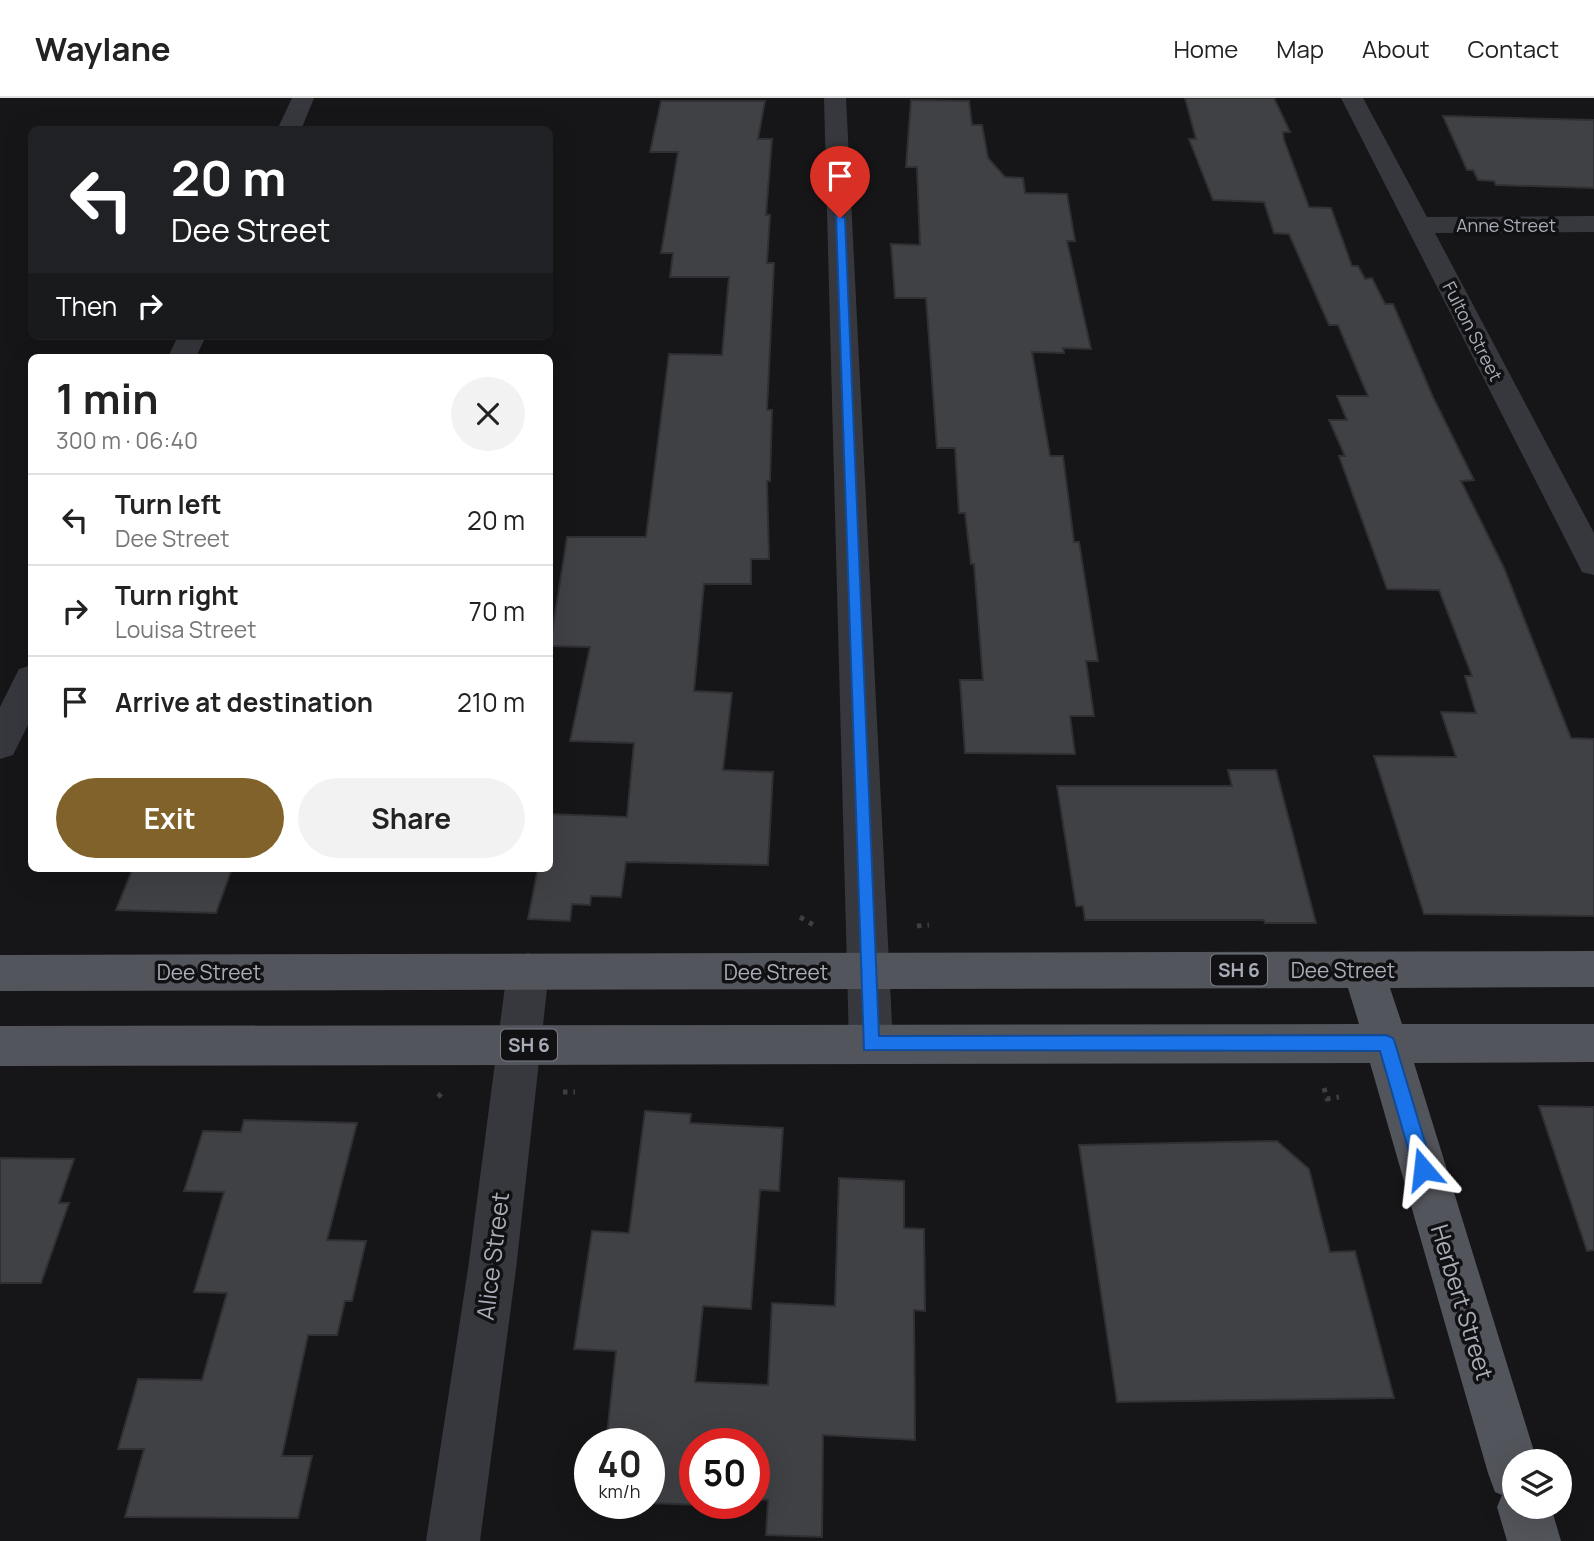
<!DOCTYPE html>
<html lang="en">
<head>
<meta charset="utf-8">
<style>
	body { margin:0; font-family:Manrope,sans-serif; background:#f2f2f2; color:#222; height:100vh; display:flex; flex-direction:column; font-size:26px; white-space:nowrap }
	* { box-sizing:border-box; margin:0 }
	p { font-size:23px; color:#767676 }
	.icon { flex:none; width:38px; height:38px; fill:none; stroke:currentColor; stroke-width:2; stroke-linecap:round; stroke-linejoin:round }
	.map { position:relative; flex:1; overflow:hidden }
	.drawer { position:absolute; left:28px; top:256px; width:525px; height:518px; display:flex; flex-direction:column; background:#fff; border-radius:10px; box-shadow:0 7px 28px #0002 }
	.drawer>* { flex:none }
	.guide { position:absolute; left:28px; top:28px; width:525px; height:214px; border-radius:10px; box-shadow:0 7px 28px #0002; background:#202124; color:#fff; overflow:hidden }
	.buttons { position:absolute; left:1502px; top:1351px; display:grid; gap:14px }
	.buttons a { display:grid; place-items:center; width:70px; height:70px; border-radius:50%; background:#fff; box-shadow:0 7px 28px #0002; font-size:35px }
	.speed { position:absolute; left:574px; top:1330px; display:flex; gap:14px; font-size:35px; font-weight:700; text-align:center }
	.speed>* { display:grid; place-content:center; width:91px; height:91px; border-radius:50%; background:#fff; box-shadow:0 7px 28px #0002; line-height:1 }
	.speed small { font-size:18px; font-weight:400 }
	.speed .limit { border:10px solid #d22; background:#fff; color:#111 }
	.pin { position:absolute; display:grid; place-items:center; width:60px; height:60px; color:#fff; margin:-72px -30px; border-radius:50% 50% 50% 0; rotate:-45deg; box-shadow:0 0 7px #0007 }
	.pin .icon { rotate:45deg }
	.me { position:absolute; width:77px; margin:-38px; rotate:343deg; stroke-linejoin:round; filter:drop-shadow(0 0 5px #0008) }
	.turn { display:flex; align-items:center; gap:24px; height:147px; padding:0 28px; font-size:32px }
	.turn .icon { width:91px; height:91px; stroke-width:2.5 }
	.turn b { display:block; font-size:49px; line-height:60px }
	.then { display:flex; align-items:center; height:66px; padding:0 28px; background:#0003; gap:14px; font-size:26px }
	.round { display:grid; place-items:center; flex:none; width:74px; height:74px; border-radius:37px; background:#f2f2f2 }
	.headline { display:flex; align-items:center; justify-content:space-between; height:119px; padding:0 28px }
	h1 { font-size:42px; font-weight:700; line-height:52px }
	.cta { display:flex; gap:14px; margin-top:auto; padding:14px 28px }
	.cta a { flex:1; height:80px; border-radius:42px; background:#80622a; color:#fff; font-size:28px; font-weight:700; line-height:80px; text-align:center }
	.cta a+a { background:#f2f2f2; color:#222 }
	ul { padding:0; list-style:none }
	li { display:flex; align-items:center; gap:21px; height:91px; padding:0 28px; border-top:2px solid #e0e0e0 }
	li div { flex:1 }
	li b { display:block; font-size:26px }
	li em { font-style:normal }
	header { display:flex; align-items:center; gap:42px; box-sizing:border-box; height:98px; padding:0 35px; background:#fff; border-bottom:2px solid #e0e0e0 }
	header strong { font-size:33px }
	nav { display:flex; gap:38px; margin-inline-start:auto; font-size:24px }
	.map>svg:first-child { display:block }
	.building { fill:#404145; stroke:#303034; stroke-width:2 }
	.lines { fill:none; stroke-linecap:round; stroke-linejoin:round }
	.path { stroke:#3d3f44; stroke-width:5; stroke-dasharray:4.5 6; stroke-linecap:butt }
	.minor { fill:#37383d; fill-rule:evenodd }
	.major { fill:#53555c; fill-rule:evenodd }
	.route { fill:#1a73e8; stroke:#114b97; stroke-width:2 }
	.labels { text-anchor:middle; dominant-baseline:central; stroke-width:7; stroke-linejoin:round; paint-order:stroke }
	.far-street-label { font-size:18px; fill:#a8adb8; stroke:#111113 }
	.shield { fill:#111113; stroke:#7b7e86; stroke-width:2 }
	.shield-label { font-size:19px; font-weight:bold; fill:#a8adb8 }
	.street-label { font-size:21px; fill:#a8adb8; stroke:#111113 }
	.near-street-label { font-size:24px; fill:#a8adb8; stroke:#111113 }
</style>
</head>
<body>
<header>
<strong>Waylane</strong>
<nav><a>Home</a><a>Map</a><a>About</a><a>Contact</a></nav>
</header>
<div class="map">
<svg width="1594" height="1443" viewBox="0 0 1594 1443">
	<rect width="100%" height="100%" fill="#161618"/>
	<path class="building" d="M 1185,0 L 1274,0 L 1290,34 L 1283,34 L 1284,42 L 1309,109 L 1331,110 L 1352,168 L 1358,168 L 1365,181 L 1372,180 L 1385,206 L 1393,206 L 1433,299 L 1474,382 L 1461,383 L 1504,470 L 1571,640 L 1594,641 L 1594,818 L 1424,816 L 1374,658 L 1456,659 L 1441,614 L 1476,615 L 1465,578 L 1472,578 L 1439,492 L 1387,491 L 1339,358 L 1345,358 L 1329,322 L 1347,322 L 1337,298 L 1368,298 L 1338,227 L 1329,227 L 1289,136 L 1274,135 L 1264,104 L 1213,102 L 1189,41 L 1196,41 Z
		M 911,2 L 969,3 L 972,27 L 982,27 L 988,60 L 1005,79 L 1023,80 L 1025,95 L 1067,96 L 1075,143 L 1067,143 L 1091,251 L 1063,250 L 1064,255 L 1032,254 L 1050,358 L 1063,358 L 1074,444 L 1079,444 L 1098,563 L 1086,563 L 1094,618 L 1070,618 L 1075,656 L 965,655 L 960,582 L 983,582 L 974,466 L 971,466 L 965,415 L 959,415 L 955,350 L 937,350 L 926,200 L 895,200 L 891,146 L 920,147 L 917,69 L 906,69 Z
		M 661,3 L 765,3 L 758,41 L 772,41 L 766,117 L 770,117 L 767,165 L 774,165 L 767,312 L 772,312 L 770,383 L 767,383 L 769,461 L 751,461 L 751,486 L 704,486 L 694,593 L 732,595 L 723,672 L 773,674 L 768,767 L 626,764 L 621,799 L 591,798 L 590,807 L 572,806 L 570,823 L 528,821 L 538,770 L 550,770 L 550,716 L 627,719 L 634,645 L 570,643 L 590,549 L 550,548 L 567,439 L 646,439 L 669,256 L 722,257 L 729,179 L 670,179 L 673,155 L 661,155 L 678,54 L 650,54 Z
		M 1443,18 L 1594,22 L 1594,90 L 1496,87 L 1494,83 L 1478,82 L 1473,72 L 1467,72 Z
		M 1228,672 L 1276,672 L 1316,825 L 1265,825 L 1264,822 L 1085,822 L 1083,808 L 1076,808 L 1057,688 L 1232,688 Z
		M 133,770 L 232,770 L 216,815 L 116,812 Z
		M 1539,1008 L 1594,1009 L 1594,1152 L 1587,1153 Z
		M 645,1013 L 691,1016 L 690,1025 L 783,1030 L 779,1093 L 760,1092 L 751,1211 L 703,1208 L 695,1284 L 768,1287 L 772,1205 L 835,1208 L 839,1080 L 904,1083 L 904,1130 L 924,1131 L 925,1213 L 914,1212 L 915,1342 L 823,1337 L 822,1439 L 766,1437 L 768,1402 L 754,1401 L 754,1346 L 695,1346 L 695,1405 L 699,1407 L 649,1405 L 649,1346 L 606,1346 L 616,1253 L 574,1251 L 592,1133 L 629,1135 Z
		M 244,1022 L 357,1025 L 327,1142 L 366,1143 L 352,1203 L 345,1203 L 337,1237 L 308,1237 L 282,1358 L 312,1358 L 298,1420 L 125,1419 L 144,1351 L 118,1351 L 138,1281 L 202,1282 L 227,1195 L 194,1194 L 224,1094 L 184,1093 L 203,1033 L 241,1034 Z
		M 1277,1043 L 1309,1071 L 1330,1154 L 1355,1153 L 1394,1300 L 1117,1304 L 1079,1047 Z
		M 0,1060 L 74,1061 L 59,1105 L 69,1105 L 41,1185 L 0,1185 Z"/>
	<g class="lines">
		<path class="path" d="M 800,819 L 815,828
			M 917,828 L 929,827
			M 1324,990 L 1327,1001 L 1339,999
			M 563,994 L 575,994
			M 438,999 L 445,992"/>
		<path class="minor" d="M 292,0 L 314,0 L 301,32 L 277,32 Z
			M 824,0 L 846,0 L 893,946 L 886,960 L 871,965 L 856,960 L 849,946 Z
			M 1341,0 L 1363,0 L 1427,119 L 1594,118 L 1594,134 L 1435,135 L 1594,435 L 1594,477 L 1582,474 L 1578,466 Z
			M 178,238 L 206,238 L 196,259 L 168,259 Z
			M 32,567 L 32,619 L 13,657 L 0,661 L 0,609 L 19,571 Z
			M 528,855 L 543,860 L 549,873 L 516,1171 L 480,1443 L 426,1443 L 468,1171 L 507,873 L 513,860 Z"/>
		<path class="major" d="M 1594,853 L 1594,889 L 1390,890 L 1402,926 L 1594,926 L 1594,964 L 1414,965 L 1537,1363 L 1514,1363 L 1514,1409 L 1551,1409 L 1561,1443 L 1507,1443 L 1497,1409 L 1502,1397 L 1495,1394 L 1488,1375 L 1370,965 L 0,968 L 0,928 L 1359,926 L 1348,890 L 0,893 L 0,857 Z"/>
	</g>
	<path class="route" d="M 836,117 L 845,120 L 879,938 L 1386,937 L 1393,940 L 1395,945 L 1433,1071 L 1430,1077 L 1423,1080 L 1417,1077 L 1414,1071 L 1380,953 L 864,952 Z"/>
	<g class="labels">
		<g class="far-street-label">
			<text x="1506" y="127">Anne Street</text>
			<text transform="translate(1473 233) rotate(63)">Fulton Street</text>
		</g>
		<g class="shield">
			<rect x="1211" y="856.5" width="56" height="31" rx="5"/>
			<rect x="501" y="931.5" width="56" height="31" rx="5"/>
		</g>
		<g class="shield-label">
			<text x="1239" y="872">SH 6</text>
			<text x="529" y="947">SH 6</text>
		</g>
		<g class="street-label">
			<text x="1343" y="872">Dee Street</text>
			<text x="209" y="874">Dee Street</text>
			<text x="776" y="874">Dee Street</text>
		</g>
		<g class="near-street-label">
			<text transform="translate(492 1158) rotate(-83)">Alice Street</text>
			<text transform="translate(1463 1204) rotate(73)">Herbert Street</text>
		</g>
	</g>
</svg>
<div class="buttons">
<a><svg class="icon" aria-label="layers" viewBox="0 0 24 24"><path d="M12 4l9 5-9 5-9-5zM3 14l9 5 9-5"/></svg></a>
</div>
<div class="speed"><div>40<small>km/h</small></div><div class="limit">50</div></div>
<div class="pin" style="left:840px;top:120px;background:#d93025"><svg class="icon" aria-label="arrive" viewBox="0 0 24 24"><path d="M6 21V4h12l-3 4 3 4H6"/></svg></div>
<svg class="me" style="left:1423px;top:1071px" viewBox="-20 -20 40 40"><path d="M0-17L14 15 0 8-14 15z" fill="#1a73e8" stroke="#fff" stroke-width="4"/></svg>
<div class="guide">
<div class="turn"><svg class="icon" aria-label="left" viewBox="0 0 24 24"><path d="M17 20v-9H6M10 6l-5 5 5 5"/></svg><div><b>20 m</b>Dee Street</div></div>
<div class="then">Then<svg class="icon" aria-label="right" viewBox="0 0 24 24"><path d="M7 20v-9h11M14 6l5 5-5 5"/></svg></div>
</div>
<section class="drawer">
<div class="headline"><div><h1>1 min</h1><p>300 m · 06:40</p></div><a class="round"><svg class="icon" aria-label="close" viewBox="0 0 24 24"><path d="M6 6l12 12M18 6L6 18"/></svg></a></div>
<ul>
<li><svg class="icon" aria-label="left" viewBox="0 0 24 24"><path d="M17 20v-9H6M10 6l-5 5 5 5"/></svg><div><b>Turn left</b><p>Dee Street</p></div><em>20 m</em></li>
<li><svg class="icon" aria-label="right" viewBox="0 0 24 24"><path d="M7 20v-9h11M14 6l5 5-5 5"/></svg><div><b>Turn right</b><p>Louisa Street</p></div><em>70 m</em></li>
<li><svg class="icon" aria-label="arrive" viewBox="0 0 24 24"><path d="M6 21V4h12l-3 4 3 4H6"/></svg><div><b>Arrive at destination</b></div><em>210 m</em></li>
</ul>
<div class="cta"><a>Exit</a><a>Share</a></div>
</section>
</div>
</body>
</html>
